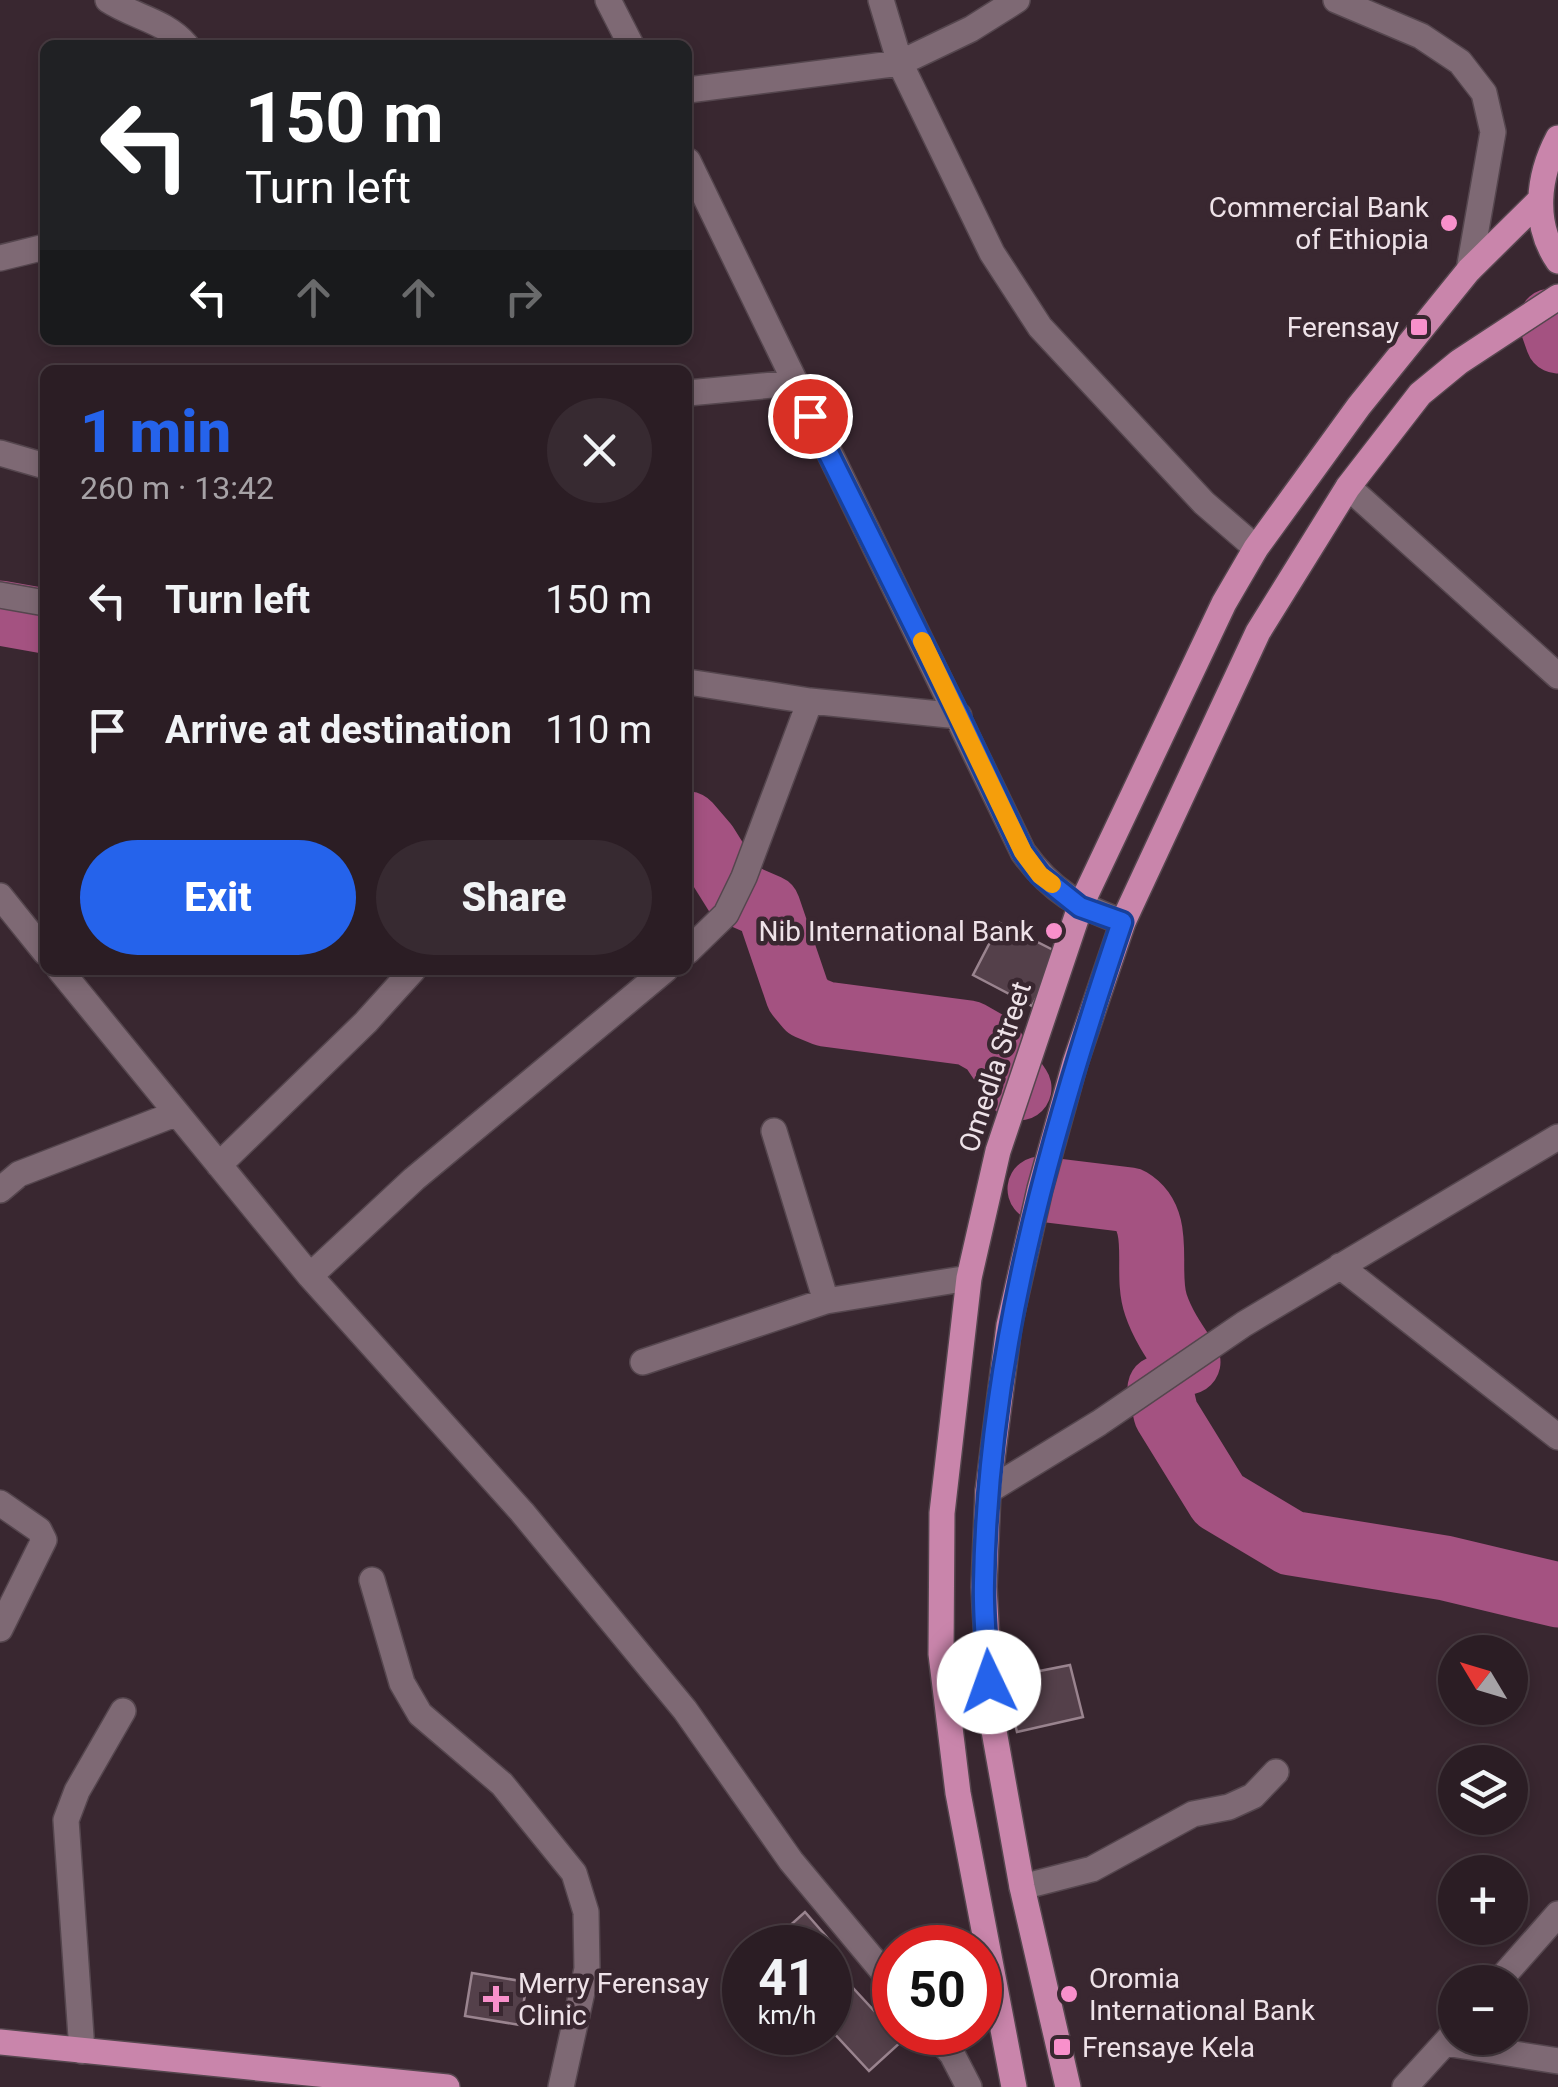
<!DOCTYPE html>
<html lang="en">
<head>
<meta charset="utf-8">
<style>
	body { margin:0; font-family:Roboto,sans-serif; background:#372a31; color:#f1f3f6; height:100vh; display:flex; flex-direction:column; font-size:38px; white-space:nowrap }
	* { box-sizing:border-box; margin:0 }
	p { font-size:32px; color:#a6a2a6 }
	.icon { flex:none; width:55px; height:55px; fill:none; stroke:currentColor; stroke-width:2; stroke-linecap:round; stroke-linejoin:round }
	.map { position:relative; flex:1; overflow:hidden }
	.side { position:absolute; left:40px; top:365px; width:652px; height:610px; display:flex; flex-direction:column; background:#2b1d24; border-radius:15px; box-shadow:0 5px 15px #0003,0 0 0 2px #473b41 }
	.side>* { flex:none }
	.top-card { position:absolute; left:40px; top:40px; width:652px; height:305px; border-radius:15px; box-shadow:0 5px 15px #0003,0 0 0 2px #473b41; background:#202124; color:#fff; overflow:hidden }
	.needle { width:65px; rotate:308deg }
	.tools { position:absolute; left:1438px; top:1635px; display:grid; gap:20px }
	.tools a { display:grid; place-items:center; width:90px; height:90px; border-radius:50%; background:#2b1d24; box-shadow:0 5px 15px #0003,0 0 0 2px #473b41; font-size:50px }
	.speed { position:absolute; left:722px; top:1925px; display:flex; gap:20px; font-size:50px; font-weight:700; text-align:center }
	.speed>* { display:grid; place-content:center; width:130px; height:130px; border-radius:50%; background:#2b1d24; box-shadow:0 5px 15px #0003,0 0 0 2px #473b41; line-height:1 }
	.speed small { font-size:25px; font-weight:400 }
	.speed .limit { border:15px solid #d22; background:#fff; color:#111 }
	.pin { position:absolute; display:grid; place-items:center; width:85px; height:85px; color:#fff; margin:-42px; border:5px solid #fff; border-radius:50%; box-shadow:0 2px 10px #0007 }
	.me { position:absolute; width:110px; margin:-55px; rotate:357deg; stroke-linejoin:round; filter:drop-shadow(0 0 8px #0008) }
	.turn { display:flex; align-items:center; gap:35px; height:210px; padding:0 40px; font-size:45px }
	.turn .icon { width:130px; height:130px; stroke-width:2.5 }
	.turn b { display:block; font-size:70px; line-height:85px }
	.lanes { display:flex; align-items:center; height:95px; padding:0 40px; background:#0003; justify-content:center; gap:50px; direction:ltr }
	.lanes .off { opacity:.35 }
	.round { display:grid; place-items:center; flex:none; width:105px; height:105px; border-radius:52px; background:#372a31 }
	.headline { display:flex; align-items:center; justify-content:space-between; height:170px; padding:0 40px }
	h1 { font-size:60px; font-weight:800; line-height:75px; color:#2563eb }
	.cta { display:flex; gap:20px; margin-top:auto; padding:20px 40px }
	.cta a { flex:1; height:115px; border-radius:60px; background:#2563eb; color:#fff; font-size:40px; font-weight:800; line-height:115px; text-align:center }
	.cta a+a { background:#372a31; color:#f1f3f6 }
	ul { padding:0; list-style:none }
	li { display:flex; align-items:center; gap:30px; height:130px; padding:0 40px }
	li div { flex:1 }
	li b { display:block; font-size:38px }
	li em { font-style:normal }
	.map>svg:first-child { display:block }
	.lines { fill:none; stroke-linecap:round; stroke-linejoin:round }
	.river { stroke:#a45281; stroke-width:65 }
	.building { fill:#54404a; stroke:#9a848f; stroke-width:2.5 }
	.minor-casing { stroke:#55464e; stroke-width:28 }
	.major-casing { stroke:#55464e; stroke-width:28 }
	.minor { stroke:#7e6974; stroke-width:25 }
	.major { stroke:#c985ab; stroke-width:25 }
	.route-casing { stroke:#184099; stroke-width:25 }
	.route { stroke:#2563eb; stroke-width:18 }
	.slow { stroke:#f59e0b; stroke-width:18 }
	.poi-dot { fill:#f890cb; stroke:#392730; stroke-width:4 }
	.labels { text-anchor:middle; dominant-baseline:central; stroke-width:9; stroke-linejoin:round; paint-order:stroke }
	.poi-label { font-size:28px; fill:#eee2e8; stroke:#392730; text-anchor:end }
	.street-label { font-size:28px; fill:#eee2e8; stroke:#392730 }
</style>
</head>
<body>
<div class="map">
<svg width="1558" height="2087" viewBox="0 0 1558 2087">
	<rect width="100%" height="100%" fill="#392730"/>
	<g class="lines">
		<path class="river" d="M 1551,321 L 1558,341
			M 0,613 L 45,621
			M 688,824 L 706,845 L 736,893 L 768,907 L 798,995 L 808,1007 L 825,1014 L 969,1033 L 990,1045 L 1019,1088
			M 1040,1189 L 1130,1200 C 1165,1221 1144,1271 1156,1305 C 1163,1326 1176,1344 1188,1362
			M 1160,1388 L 1166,1414 L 1219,1500 L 1291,1543 L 1445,1568 L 1558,1595"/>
	</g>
	<path class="building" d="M 1000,923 L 1059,953 L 1032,1006 L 973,975 Z
		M 1070,1665 L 1083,1717 L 1017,1732 L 1004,1678 Z
		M 805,1912 L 832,1943 L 827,1948 L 765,1948 Z
		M 830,1963 L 902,2041 L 869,2071 L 830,2029 Z
		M 472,1973 L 527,1982 L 520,2025 L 465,2016 Z"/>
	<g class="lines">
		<g class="minor-casing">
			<path id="minor" d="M 108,0 C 134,17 166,21 186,45
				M 608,0 L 631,45
				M 881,0 L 900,63 L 992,253 L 1040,327 L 1204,503 L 1256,548
				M 1336,0 L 1421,36 L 1460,62 L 1484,93 L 1493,132 L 1469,270
				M 688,90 L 900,63 L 971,29 L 1017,0
				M 688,161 L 1023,852 C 1051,891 1078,906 1123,922
				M 0,258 L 45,247
				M 688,393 L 794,383
				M 0,453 L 45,466
				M 1348,487 L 1558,676
				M 0,595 L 45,603
				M 688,682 L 810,701 L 744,877 L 726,914 L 688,951
				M 810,701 L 959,716
				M 0,896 L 45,952
				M 60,970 L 310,1276 L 522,1512 L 685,1710 L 791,1861 L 895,1986
				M 774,1131 L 826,1301
				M 219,1165 L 366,1022 L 413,970
				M 0,1190 L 19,1174 L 175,1114
				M 1340,1266 L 1558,1437
				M 310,1276 L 414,1179 L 665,970
				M 643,1362 L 826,1301 L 969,1278
				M 988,1491 L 1099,1423 L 1244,1324 L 1558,1137
				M 0,1503 L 39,1530 L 44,1540 L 0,1629
				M 372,1580 L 402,1683 L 420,1714 L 502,1784 L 574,1873 L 586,1912 L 587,1969 L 561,2087
				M 1022,1887 L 1092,1869 L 1193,1814 L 1229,1807 L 1253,1796 L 1276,1772
				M 1498,1982 L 1558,1914
				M 933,2032 L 952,2054 L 969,2087
				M 1445,2043 L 1558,2061
				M 82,2051 L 66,1820 L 77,1791 L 123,1711
				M 1405,2087 L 1455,2032"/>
		</g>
		<g class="major-casing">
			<path id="major" d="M 1558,138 C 1538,176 1532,223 1558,261
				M 0,2042 L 447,2087
				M 1014,2087 L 958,1793 L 941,1654 L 942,1513 L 969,1278 L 998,1151 L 1080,907 L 1224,603 L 1256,548 L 1359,406 L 1469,270 L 1539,201
				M 1068,2087 L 1022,1887 L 991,1714 L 984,1587 L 988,1491 L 1009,1325 L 1040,1189 L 1075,1063 L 1123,922 L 1258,632 L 1348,487 L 1420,394 L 1459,362 L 1558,297"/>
		</g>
		<use href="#minor" class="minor"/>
		<use href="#major" class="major"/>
	</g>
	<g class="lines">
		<g class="route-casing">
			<path id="route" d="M 810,416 L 959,716 L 1023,852 L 1040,875 L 1080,907 L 1122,922 C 1049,1138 988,1353 984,1583 C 983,1616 987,1649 989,1682"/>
		</g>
		<use href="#route" class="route"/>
		<path class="slow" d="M 922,641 L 1023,852 L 1040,875 L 1052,884"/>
	</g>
	<g class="poi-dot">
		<circle cx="1449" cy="223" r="10"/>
		<rect x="1409" y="317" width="20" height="20" rx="5"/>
		<circle cx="1054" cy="931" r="10"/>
		<circle cx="1069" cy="1994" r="10"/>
		<path d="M491 1984h10v10h10v10h-10v10h-10v-10h-10v-10h10z"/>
		<rect x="1052" y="2037" width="20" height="20" rx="5"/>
	</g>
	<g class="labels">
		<g class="poi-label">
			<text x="1429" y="207">Commercial Bank<tspan x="1429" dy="32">of Ethiopia</tspan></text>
			<text x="1399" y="327">Ferensay</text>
			<text x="1034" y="931">Nib International Bank</text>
			<text x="1089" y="1978" text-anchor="start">Oromia<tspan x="1089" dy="32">International Bank</tspan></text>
			<text x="518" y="1983" text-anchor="start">Merry Ferensay<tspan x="518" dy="32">Clinic</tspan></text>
			<text x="1082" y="2047" text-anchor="start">Frensaye Kela</text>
		</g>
		<g class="street-label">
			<text transform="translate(995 1067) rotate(-72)">Omedla Street</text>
		</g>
	</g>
</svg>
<div class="tools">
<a><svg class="needle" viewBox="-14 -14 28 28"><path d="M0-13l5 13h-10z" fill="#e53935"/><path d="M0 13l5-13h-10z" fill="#a6a2a6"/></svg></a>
<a><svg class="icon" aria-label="layers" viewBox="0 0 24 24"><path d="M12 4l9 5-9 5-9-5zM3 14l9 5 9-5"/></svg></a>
<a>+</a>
<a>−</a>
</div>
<div class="speed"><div>41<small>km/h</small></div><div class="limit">50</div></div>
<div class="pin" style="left:810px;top:416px;background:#d93025"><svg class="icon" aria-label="arrive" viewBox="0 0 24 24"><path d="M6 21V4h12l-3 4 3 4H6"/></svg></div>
<svg class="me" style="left:989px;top:1682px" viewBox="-20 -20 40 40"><circle r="19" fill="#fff"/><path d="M0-13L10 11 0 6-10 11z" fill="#2563eb"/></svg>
<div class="top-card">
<div class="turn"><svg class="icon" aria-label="left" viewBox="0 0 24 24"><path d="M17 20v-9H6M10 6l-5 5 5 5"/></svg><div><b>150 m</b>Turn left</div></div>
<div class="lanes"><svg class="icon" aria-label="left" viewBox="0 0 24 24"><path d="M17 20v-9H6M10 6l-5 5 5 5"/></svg><svg class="icon off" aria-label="ahead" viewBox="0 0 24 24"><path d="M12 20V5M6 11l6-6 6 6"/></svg><svg class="icon off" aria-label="ahead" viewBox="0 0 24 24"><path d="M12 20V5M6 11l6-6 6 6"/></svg><svg class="icon off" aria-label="right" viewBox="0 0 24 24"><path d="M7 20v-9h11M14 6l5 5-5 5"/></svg></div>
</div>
<section class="side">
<div class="headline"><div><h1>1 min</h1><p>260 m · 13:42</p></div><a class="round"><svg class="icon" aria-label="close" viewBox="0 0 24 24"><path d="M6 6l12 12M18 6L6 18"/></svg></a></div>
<ul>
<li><svg class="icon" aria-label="left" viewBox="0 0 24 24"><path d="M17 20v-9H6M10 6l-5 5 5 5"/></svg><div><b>Turn left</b></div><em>150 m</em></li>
<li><svg class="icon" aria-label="arrive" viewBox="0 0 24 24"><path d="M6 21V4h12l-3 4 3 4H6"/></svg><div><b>Arrive at destination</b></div><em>110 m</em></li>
</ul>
<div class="cta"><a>Exit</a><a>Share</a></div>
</section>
</div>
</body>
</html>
